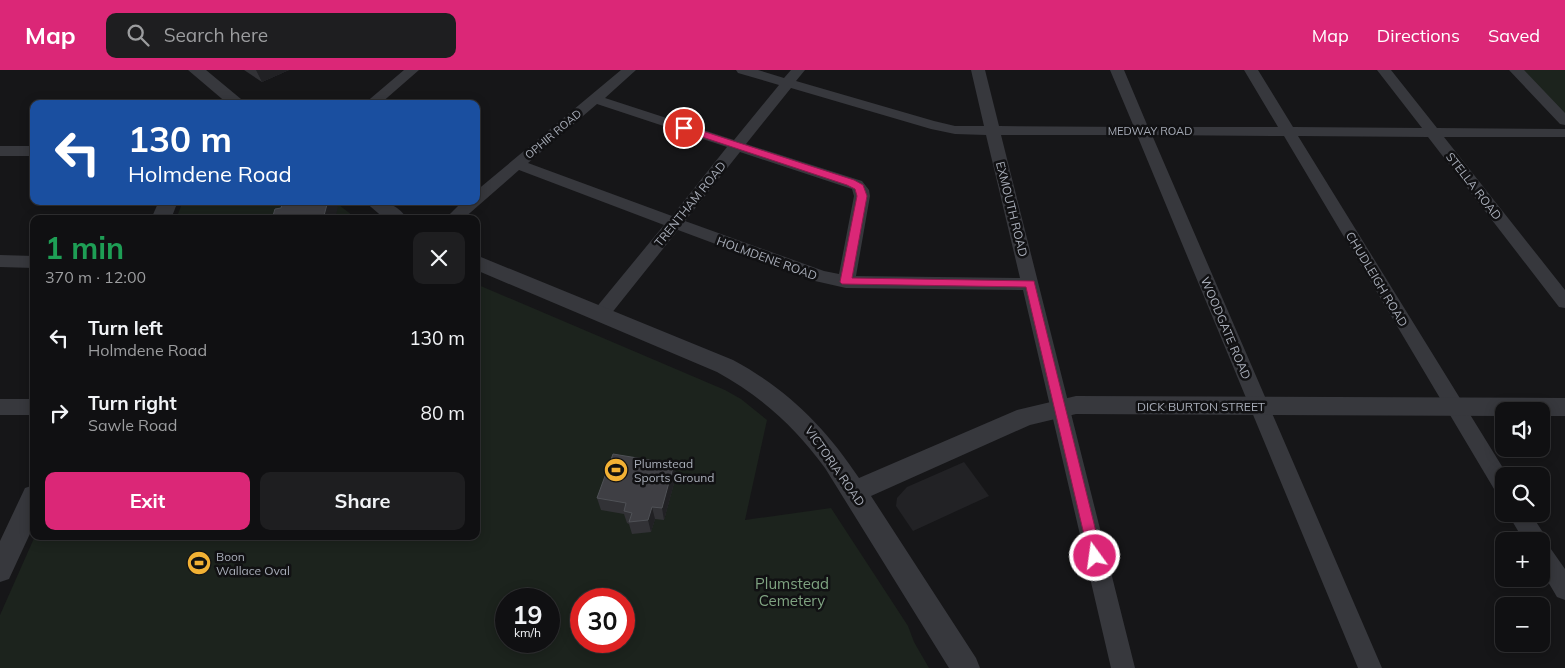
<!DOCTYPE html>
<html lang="en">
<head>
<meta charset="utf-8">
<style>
	body { margin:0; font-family:Mulish,sans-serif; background:#1e1e20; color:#f1f3f6; height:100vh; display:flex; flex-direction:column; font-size:19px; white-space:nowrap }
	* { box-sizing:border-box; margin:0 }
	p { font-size:16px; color:#9c9d9f }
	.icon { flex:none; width:28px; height:28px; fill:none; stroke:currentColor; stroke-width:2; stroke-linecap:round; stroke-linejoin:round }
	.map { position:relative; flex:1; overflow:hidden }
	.drawer { position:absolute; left:30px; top:145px; width:450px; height:325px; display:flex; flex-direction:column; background:#101012; border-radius:10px; box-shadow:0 2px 12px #0003,0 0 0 1px #303032 }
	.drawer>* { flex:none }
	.hud { position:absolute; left:30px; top:30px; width:450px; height:105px; border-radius:10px; box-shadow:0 2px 12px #0003,0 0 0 1px #303032; background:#1a4fa0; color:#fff; overflow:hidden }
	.controls { position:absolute; left:1495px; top:332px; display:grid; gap:10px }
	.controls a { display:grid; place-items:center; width:55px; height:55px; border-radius:10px; background:#101012; box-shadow:0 2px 12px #0003,0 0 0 1px #303032; font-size:25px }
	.speed { position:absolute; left:495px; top:518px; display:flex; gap:10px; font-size:25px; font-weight:700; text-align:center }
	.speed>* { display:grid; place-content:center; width:65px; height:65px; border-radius:50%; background:#101012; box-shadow:0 2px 12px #0003,0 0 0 1px #303032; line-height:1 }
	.speed small { font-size:12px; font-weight:400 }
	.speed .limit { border:8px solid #d22; background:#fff; color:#111 }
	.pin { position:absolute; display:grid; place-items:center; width:42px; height:42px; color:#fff; margin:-21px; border:2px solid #fff; border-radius:50%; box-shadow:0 1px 5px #0007 }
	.me { position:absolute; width:55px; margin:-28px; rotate:346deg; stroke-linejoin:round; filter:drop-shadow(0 0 4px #0008) }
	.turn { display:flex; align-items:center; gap:18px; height:105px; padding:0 15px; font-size:22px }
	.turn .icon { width:65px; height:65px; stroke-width:2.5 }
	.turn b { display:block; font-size:35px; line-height:42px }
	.round { display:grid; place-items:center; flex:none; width:52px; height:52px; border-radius:10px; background:#1e1e20 }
	.head { display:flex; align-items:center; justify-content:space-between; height:85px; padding:0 15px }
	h1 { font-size:30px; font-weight:700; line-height:38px; color:#1e9e55 }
	.action { display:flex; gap:10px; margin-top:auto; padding:10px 15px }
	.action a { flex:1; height:58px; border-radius:10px; background:#db2777; color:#fff; font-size:20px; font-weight:700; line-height:58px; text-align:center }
	.action a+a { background:#1e1e20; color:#f1f3f6 }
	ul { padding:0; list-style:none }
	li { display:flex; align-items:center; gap:15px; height:75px; padding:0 15px }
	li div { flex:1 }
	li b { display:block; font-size:19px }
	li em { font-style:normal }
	header { display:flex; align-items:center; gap:30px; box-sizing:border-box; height:70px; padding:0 25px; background:#db2777; color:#fff }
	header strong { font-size:24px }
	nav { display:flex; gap:28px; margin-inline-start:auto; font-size:18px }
	.search { width:350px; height:45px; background:#1e1e20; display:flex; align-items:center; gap:12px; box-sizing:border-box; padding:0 18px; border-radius:10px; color:#9c9d9f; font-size:19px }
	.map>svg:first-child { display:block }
	.built { fill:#222225 }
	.green { fill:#1c231d; fill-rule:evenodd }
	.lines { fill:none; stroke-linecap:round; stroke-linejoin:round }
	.minor { fill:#37383d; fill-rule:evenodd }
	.tertiary { fill:#37383d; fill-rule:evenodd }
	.wall { fill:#323236 }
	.shaded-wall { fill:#212124 }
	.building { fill:#3f3f44; stroke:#4f5156 }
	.route { fill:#db2777; stroke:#8e194d }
	.labels { text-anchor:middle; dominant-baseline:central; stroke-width:5; stroke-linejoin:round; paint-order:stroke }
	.far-street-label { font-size:11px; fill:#a8adb8; stroke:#111113 }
	.street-label { font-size:12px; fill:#a8adb8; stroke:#111113 }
	.poi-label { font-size:12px; fill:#a8adb8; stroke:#111113; text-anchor:start }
	.near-park-label { font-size:15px; fill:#7fa381; stroke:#111113 }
</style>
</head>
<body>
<header>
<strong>Map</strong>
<div class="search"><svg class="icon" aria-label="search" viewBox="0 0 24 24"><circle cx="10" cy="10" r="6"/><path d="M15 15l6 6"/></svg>Search here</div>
<nav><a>Map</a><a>Directions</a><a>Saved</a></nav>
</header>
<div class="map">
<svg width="1565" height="598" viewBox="0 0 1565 598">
	<rect width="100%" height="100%" fill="#161618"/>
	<path class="built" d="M 964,392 L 989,426 L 913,461 L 896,436 L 897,428 L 907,417 Z"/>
	<path class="green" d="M 1522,0 L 1565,0 L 1565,45 Z
		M 183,131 L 334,131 L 357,149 L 176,149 Z
		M 476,214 L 725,320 L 741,329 L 767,350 L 745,450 L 831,438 L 908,556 L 914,572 L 929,598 L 0,598 L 0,545 L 35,466 L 476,466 ZM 506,529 L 549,529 L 549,571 L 506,571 ZM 581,529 L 624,529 L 624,571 L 581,571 Z"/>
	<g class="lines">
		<path class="minor" d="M 404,0 L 419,0 L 380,34 L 364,34 Z
			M 621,0 L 636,0 L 605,28 L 734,70 L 779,15 L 738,3 L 736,0 L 758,0 L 784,8 L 791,0 L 805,0 L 796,11 L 934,51 L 955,56 L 984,56 L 971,0 L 985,0 L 999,56 L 1134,57 L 1110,0 L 1124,0 L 1148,57 L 1278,57 L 1244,0 L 1258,0 L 1293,57 L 1422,58 L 1377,0 L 1391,0 L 1437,58 L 1565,59 L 1565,67 L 1444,67 L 1565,220 L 1565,238 L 1559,237 L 1428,67 L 1298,66 L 1508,406 L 1504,406 L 1504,427 L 1497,424 L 1284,66 L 1152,65 L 1382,598 L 1358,598 L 1137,65 L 1001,65 L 1135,598 L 1111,598 L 1023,220 L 846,218 L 815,211 L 678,160 L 607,249 L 601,251 L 595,249 L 592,244 L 595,239 L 664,155 L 519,100 L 463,149 L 445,149 L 463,131 L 476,131 L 476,121 ZM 791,18 L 931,59 L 955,64 L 986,65 L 1020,208 L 856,206 L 870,126 L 869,120 L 862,111 L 746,74 ZM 597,34 L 727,77 L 672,146 L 528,93 ZM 740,82 L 852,119 L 854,126 L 839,204 L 824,201 L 685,151 Z
			M 1509,0 L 1524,0 L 1565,43 L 1565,55 L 1560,54 Z
			M 0,76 L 34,76 L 34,86 L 0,86 Z
			M 0,185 L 34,186 L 34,198 L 0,197 Z
			M 0,329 L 34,329 L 34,345 L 0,345 Z
			M 1508,444 L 1531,444 L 1544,464 L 1546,472 L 1565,499 L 1565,530 L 1557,527 L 1541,500 L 1541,471 L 1524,471 Z"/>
		<path class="tertiary" d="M 188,0 L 206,0 L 247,34 L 228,34 Z
			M 159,131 L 178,131 L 171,149 L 151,149 Z
			M 364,131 C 381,131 397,132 407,149 L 385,149 Z
			M 476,185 L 733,290 C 787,319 825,357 859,408 L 1017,340 L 1076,326 L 1565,328 L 1565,346 L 1541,346 L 1541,341 L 1504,341 L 1504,346 L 1076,344 L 1030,355 L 871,426 L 976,588 L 980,598 L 949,598 L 825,398 C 796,358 761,326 717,302 L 476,200 Z
			M 34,415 L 34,455 L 9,509 L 0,512 L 0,471 L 25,418 Z"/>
	</g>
	<path class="wall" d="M 244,0 L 289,0 L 262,12 Z
		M 674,394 L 676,406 L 664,450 L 655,449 L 651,462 L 632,464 L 629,454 L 627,453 L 624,444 L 601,440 L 597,428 Z"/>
	<path class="shaded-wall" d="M 256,0 L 289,0 L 262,12 Z
		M 328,131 L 335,131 L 338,137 L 335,149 L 323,149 Z
		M 476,237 L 479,243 L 476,244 Z
		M 476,252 L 479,259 L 476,260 Z
		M 674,394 L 676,406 L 664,450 L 662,438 Z
		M 652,437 L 655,449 L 651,462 L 648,450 Z"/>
	<path class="building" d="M 283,131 L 328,131 L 323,149 L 272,149 L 275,139 L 281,138 Z
		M 613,384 L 674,394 L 662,438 L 652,437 L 648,450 L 629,452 L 632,443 L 624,441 L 626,433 L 597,428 Z"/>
	<path class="route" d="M 681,56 L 687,56 L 854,110 L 863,115 L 867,126 L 852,208 L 1034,211 L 1102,486 L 1100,491 L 1095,493 L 1091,491 L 1089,486 L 1026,217 L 842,214 L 840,212 L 857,126 L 855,119 L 847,115 L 681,60 Z"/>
	<defs>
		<g id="stadium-disc" transform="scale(1.25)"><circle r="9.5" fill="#f2b134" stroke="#111113"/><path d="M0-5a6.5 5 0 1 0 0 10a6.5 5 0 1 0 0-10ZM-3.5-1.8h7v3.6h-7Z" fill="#111"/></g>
	</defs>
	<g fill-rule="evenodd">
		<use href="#stadium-disc" x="616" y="400"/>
		<use href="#stadium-disc" x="199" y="493"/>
	</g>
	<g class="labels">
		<g class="far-street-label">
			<text x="1150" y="61">MEDWAY ROAD</text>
			<text transform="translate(553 64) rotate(-40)">OPHIR ROAD</text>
		</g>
		<g class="street-label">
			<text transform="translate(1474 116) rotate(52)">STELLA ROAD</text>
			<text transform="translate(690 134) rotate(-51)">TRENTHAM ROAD</text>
			<text transform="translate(1012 139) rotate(76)">EXMOUTH ROAD</text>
			<text transform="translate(767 188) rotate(20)">HOLMDENE ROAD</text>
			<text transform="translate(1377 209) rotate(59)">CHUDLEIGH ROAD</text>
			<text transform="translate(1226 258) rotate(67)">WOODGATE ROAD</text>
			<text x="1201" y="336">DICK BURTON STREET</text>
			<text transform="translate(835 396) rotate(55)">VICTORIA ROAD</text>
		</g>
		<g class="poi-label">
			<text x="634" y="393">Plumstead<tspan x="634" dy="14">Sports Ground</tspan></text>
			<text x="216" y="486">Boon<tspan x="216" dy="14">Wallace Oval</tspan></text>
		</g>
		<g class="near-park-label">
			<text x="792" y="513">Plumstead<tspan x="792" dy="17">Cemetery</tspan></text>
		</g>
	</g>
</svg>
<div class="controls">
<a><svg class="icon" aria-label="sound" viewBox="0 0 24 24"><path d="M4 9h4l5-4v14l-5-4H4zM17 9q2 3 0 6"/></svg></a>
<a><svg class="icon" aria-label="search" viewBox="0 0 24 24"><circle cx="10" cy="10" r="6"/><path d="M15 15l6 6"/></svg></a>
<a>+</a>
<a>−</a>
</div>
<div class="speed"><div>19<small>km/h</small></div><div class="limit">30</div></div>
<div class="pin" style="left:684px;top:58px;background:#d93025"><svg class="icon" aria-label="arrive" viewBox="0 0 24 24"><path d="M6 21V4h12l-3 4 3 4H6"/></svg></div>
<svg class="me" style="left:1095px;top:486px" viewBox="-20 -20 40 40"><circle r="17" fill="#db2777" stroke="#fff" stroke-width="3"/><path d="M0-11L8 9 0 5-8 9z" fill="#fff"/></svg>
<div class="hud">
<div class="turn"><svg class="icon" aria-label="left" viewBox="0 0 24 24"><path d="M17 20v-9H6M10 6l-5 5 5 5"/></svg><div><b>130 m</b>Holmdene Road</div></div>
</div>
<section class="drawer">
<div class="head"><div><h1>1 min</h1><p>370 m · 12:00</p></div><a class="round"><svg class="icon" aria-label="close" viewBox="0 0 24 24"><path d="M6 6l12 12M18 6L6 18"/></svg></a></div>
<ul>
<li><svg class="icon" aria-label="left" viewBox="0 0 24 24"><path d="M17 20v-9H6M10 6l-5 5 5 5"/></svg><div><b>Turn left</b><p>Holmdene Road</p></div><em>130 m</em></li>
<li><svg class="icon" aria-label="right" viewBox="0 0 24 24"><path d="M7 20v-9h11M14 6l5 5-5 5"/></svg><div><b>Turn right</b><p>Sawle Road</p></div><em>80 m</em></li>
</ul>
<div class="action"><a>Exit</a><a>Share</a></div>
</section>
</div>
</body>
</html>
